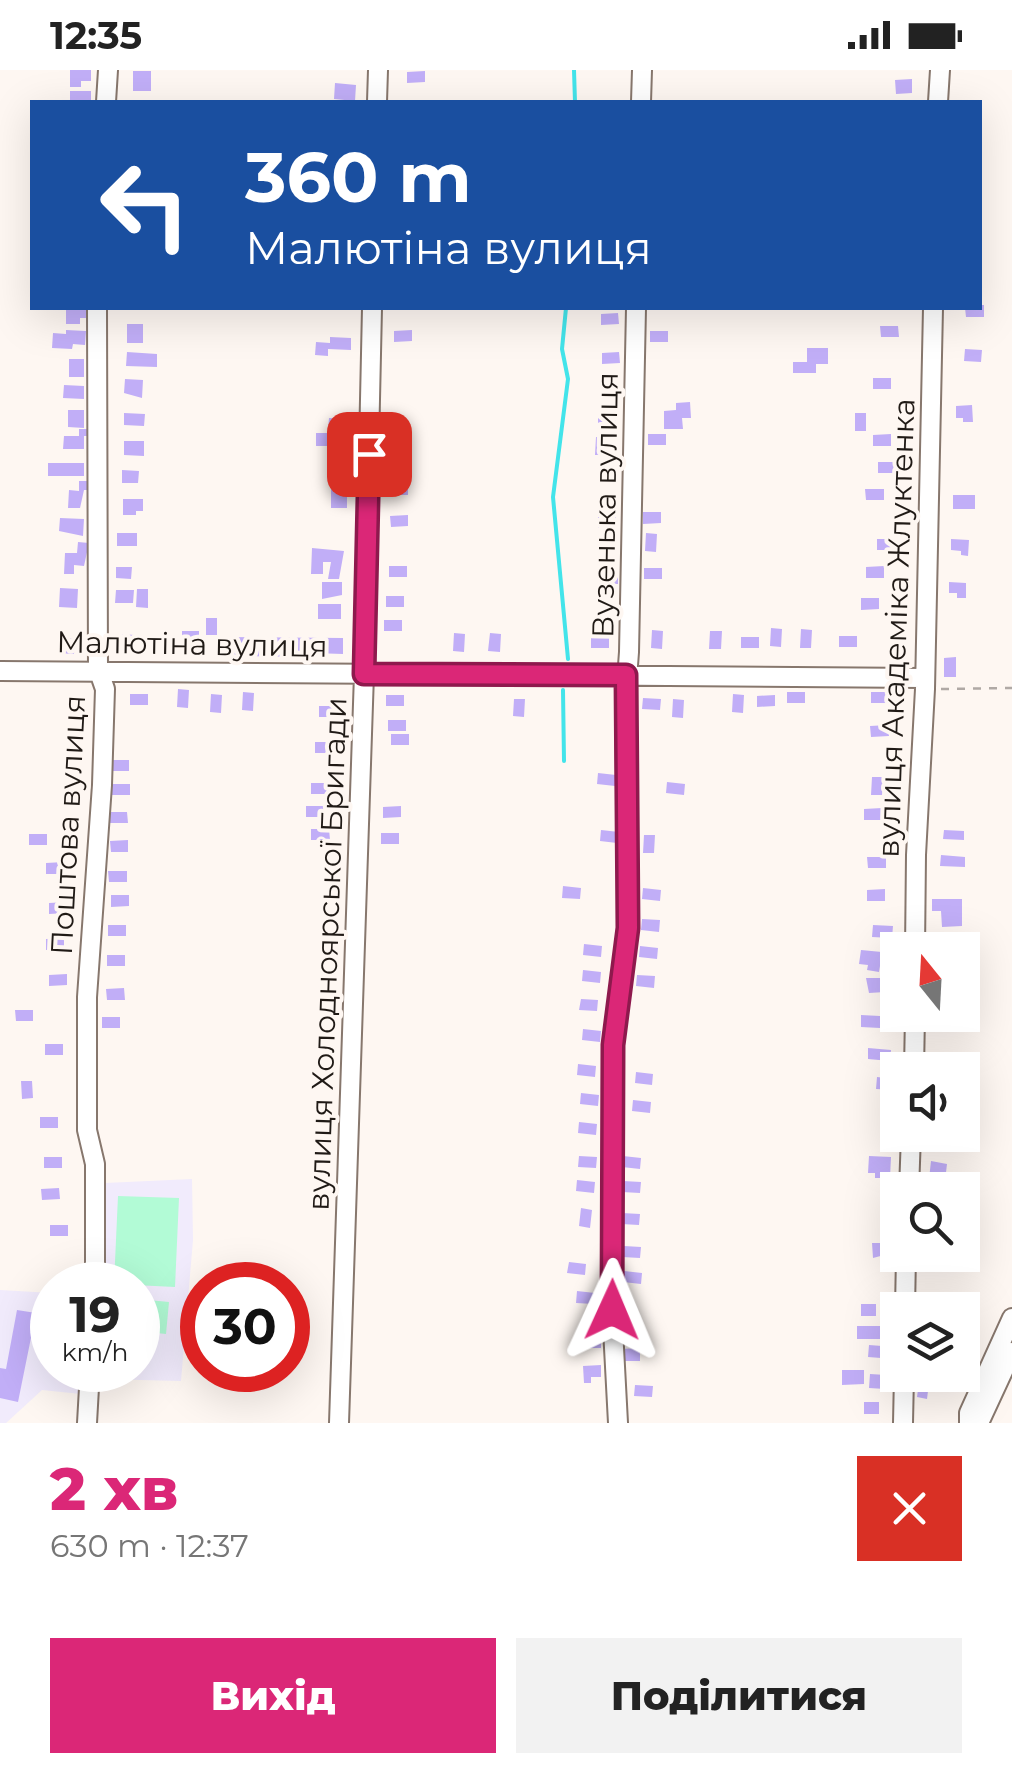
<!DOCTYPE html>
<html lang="uk">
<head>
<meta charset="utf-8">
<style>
	body { margin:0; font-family:Montserrat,sans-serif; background:#f2f2f2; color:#222; height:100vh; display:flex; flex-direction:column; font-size:38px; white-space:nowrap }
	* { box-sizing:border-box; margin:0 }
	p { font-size:32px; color:#767676 }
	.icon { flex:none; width:55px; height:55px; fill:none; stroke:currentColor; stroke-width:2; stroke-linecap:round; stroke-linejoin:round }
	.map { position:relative; height:1353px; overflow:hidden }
	.details { display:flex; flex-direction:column; background:#fff; flex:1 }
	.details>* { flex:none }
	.guide { position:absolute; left:30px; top:30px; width:952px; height:210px; border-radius:0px; box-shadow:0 10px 40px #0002; background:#1a4fa0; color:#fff; overflow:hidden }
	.needle { width:65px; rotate:342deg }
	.controls { position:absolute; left:880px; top:862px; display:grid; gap:20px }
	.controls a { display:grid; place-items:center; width:100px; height:100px; border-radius:0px; background:#fff; box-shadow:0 10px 40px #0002; font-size:50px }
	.speed { position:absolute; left:30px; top:1192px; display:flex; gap:20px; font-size:50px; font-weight:700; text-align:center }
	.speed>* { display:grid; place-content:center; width:130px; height:130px; border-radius:50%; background:#fff; box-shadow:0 10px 40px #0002; line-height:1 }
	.speed small { font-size:25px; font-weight:400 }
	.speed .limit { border:15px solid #d22; background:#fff; color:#111 }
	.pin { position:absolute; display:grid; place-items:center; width:85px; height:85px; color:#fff; margin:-42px; border-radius:20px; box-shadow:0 5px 15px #0006 }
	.me { position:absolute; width:110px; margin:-55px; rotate:1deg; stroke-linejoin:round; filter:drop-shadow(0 0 8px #0008) }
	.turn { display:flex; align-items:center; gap:35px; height:210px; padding:0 50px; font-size:45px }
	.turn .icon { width:130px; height:130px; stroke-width:2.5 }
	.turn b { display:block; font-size:70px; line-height:85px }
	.round { display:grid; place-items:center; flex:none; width:105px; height:105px; border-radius:0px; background:#f2f2f2 }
	.summary { display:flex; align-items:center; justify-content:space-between; height:170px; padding:0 50px }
	h1 { font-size:60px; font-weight:800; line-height:75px; color:#db2777 }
	.action { display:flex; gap:20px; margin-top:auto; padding:20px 50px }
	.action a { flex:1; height:115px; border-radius:0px; background:#db2777; color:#fff; font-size:40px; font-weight:800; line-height:115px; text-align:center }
	.action a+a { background:#f2f2f2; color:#222 }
	.status { display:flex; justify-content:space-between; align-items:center; height:70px; padding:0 50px; background:#fff; direction:ltr }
	.status svg { height:28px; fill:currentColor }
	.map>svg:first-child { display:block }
	.education { fill:#f1ebfc }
	.green { fill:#b2fbd6 }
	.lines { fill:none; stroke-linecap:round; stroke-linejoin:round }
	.stream { stroke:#43e4ea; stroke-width:4 }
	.building { fill:#c1aef7 }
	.minor-casing { stroke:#87776d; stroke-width:22 }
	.path { stroke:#b0a9a5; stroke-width:2.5; stroke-dasharray:8 8; stroke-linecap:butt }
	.minor { stroke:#fff; stroke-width:18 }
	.route-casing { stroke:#8e194d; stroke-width:25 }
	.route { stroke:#db2777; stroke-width:18 }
	.labels { text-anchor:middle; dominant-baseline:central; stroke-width:8; stroke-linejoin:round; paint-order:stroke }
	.street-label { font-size:30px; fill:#201a16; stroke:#fef7f2 }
</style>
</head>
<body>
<div class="status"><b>12:35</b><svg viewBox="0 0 49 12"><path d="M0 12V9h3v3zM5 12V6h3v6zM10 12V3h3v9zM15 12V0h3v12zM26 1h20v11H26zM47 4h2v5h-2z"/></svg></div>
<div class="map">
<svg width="1012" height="1353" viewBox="0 0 1012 1353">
	<rect width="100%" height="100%" fill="#fef7f2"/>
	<path class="education" d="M 192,1109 L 193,1170 L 181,1311 L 100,1309 L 81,1324 L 42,1320 L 6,1353 L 0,1353 L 0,1220 L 52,1223 L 52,1300 L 138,1300 L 138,1215 L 101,1215 L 105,1113 Z"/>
	<path class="green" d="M 118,1126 L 179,1128 L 175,1217 L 114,1214 Z
		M 138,1229 L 169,1232 L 166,1264 L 138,1261 Z"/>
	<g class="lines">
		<path class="stream" d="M 574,0 L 575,32
			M 566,238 L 562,279 L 568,309 L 553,427 L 568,589
			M 563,620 L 564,691"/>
	</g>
	<path class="building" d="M 70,0 L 91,0 L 91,11 L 81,11 L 81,17 L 70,17 Z
		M 133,1 L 151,1 L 151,21 L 133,21 Z
		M 425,1 L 425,12 L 407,13 L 407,2 Z
		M 912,9 L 912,23 L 896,24 L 895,10 Z
		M 335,13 L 356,15 L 355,31 L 334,29 Z
		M 70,21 L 91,21 L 91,32 L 70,32 Z
		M 980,235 L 984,235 L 984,247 L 966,247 L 965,238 L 980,238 Z
		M 66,238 L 86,238 L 86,248 L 80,248 L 80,254 L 66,254 Z
		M 618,243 L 619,254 L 601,255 L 601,244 Z
		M 127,254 L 143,254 L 143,273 L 127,273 Z
		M 880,256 L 898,256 L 899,267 L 881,267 Z
		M 66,260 L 86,261 L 85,275 L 73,274 L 72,279 L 52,278 L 53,263 L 66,264 Z
		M 412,260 L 412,271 L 394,272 L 394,261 Z
		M 650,261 L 668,261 L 668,272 L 650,272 Z
		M 330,267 L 351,268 L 351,280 L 328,279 L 328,286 L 315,285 L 316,272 L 330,273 Z
		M 807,278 L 828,278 L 828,294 L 816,294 L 816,303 L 793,303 L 793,292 L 807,292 Z
		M 965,279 L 982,280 L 981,292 L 964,291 Z
		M 127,282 L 157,284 L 157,297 L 126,296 Z
		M 619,282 L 620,293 L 602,294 L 602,283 Z
		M 69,289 L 84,289 L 84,307 L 69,307 Z
		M 873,308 L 891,308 L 891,319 L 873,319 Z
		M 125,309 L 143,310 L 142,328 L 124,323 Z
		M 64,315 L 84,316 L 84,329 L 63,328 Z
		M 601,318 L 619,318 L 619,329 L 601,329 Z
		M 690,332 L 691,348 L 682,348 L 683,359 L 664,359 L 664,341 L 676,340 L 676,333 Z
		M 972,335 L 973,352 L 963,352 L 963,348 L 956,348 L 956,336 Z
		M 68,340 L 84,340 L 84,358 L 68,357 Z
		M 124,343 L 145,344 L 144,356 L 124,355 Z
		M 855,343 L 866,343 L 866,361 L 855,361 Z
		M 598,345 L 616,345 L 616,356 L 598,357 Z
		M 329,348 L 349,349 L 348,361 L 328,360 Z
		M 79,359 L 91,359 L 90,366 L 84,366 L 84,379 L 63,379 L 64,366 L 79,366 Z
		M 316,363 L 332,363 L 332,376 L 316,376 Z
		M 409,363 L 409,374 L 391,375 L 391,364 Z
		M 648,364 L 666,364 L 666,375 L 648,375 Z
		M 891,364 L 891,376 L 873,376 L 873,365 Z
		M 596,367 L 607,367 L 607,385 L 595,385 Z
		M 124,371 L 144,371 L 144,386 L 124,385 Z
		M 392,377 L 410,377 L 410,388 L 392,388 Z
		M 330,378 L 348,379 L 347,393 L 329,393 Z
		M 878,392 L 896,392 L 896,403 L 878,403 Z
		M 48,393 L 84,393 L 84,406 L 48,406 Z
		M 600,396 L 618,396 L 618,407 L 600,408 Z
		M 122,400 L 139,401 L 138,413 L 122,413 Z
		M 79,411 L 90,411 L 90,420 L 84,420 L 80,438 L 68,438 L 69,420 L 79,421 Z
		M 390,414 L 408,414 L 408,425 L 390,425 Z
		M 331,416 L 347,416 L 347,438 L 331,438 Z
		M 865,419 L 884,419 L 884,430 L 866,430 Z
		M 953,425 L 975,425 L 975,439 L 953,439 Z
		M 123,429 L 143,429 L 143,441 L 136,441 L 136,445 L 123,445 Z
		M 643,442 L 661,442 L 661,453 L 643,454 Z
		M 408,445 L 408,456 L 391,457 L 390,446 Z
		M 616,446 L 616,457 L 598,458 L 598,447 Z
		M 60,448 L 84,449 L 83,466 L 59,461 Z
		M 117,463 L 137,463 L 137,476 L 117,476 Z
		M 646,463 L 657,464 L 656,482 L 645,481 Z
		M 877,469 L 895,469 L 895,480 L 877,480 Z
		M 951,469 L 969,470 L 968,486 L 961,485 L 961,481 L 951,480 Z
		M 78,472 L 89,473 L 84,496 L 74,495 L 74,504 L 64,504 L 65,483 L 77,483 Z
		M 312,478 L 344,481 L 339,509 L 328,509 L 331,492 L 323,492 L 323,504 L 311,504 Z
		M 389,496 L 407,496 L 407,507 L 389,507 Z
		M 884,496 L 884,508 L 866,508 L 866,497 Z
		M 116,497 L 132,497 L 131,509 L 116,508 Z
		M 644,498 L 662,498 L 662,509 L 644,509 Z
		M 600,503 L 618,503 L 618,514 L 601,514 Z
		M 322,512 L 342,512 L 342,525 L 322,529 Z
		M 949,512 L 966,513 L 966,528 L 957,528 L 957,523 L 949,523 Z
		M 60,518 L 78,519 L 77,538 L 59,537 Z
		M 137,519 L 148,519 L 148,538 L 136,537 Z
		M 116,520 L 134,520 L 133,533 L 115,533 Z
		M 386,526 L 404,526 L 404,537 L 386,537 Z
		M 861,528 L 879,528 L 879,539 L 861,540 Z
		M 318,534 L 341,534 L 341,549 L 318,549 Z
		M 206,548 L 217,548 L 217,565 L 206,565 Z
		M 384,550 L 402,550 L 402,561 L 384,561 Z
		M 771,558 L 782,559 L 781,577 L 770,576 Z
		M 801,559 L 812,560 L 811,578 L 800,578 Z
		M 652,560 L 663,561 L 662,579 L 651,578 Z
		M 182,561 L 199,561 L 199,576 L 182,576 Z
		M 710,561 L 722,561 L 721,579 L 709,579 Z
		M 454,563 L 465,564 L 464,582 L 453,581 Z
		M 490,563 L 501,564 L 500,582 L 488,581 Z
		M 122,564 L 134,565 L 133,580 L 121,579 Z
		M 839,566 L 857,566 L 857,577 L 839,577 Z
		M 58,567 L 75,569 L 74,584 L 57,583 Z
		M 219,567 L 343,568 L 343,584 L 313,583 L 313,587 L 219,586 Z
		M 591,567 L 609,567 L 609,578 L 591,578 Z
		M 741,567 L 759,567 L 759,578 L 741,578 Z
		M 956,587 L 956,607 L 944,607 L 944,588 Z
		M 178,619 L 189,620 L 188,638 L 177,637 Z
		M 243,622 L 254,623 L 253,641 L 242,640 Z
		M 787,622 L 805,622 L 805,633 L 787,633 Z
		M 871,622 L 889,622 L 890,633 L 871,633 Z
		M 130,624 L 148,624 L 148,635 L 130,635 Z
		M 211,624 L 222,625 L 221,643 L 210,642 Z
		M 733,624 L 744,625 L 743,643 L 732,642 Z
		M 386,625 L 404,625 L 404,636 L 386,636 Z
		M 775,625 L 775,636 L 757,637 L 757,626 Z
		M 643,628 L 661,629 L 660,640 L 642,639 Z
		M 514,629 L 525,629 L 524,647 L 513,646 Z
		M 673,629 L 684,630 L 683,648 L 672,647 Z
		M 319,636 L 337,636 L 337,647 L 319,647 Z
		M 388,650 L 406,650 L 406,661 L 388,661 Z
		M 888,655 L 889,666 L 871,667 L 870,656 Z
		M 391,664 L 409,664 L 409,675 L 391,675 Z
		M 315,672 L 333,672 L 333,683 L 315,683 Z
		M 111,690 L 129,690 L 129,701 L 111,701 Z
		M 598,703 L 616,705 L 615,716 L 597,714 Z
		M 872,707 L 883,707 L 882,725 L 871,725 Z
		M 667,712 L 685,714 L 684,725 L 666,723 Z
		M 311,713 L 329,713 L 329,724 L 311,724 Z
		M 112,714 L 130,714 L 130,725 L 112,725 Z
		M 306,736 L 324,736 L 324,747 L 306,747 Z
		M 401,736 L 401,747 L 383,748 L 383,737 Z
		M 882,738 L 883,750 L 864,750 L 864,739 Z
		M 109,742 L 127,742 L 128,753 L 110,753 Z
		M 311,759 L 329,759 L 330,770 L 311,770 Z
		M 601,760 L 619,762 L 617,773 L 600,771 Z
		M 944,760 L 964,761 L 964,770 L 943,769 Z
		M 381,763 L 399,763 L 399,774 L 381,774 Z
		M 29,764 L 47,764 L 47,775 L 29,775 Z
		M 644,765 L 655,765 L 654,783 L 643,783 Z
		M 128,770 L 128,782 L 111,782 L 110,771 Z
		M 941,785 L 965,787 L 965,797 L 940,796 Z
		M 867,787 L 886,787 L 886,798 L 868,798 Z
		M 64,792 L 64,804 L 46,804 L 46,793 Z
		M 108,801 L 127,801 L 127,812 L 109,812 Z
		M 563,816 L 581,818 L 580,829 L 562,828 Z
		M 643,818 L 661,820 L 660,831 L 642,829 Z
		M 885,819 L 885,831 L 867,831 L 867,820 Z
		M 111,825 L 129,825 L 129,836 L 111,837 Z
		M 932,829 L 962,829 L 962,856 L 942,857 L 941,841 L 932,841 Z
		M 67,832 L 67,843 L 49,844 L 49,833 Z
		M 642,849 L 660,850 L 659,862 L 641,860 Z
		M 108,855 L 126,855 L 126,866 L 108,866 Z
		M 873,855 L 893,856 L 892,868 L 872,867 Z
		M 64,868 L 64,879 L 46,880 L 46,869 Z
		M 584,874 L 602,876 L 601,887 L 583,885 Z
		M 640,876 L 658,878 L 657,889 L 639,887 Z
		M 861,880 L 892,883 L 890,898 L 880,896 L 879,902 L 867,900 L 868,895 L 859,894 Z
		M 107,885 L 125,885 L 125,896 L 107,896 Z
		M 583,900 L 601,902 L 600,913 L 582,911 Z
		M 67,904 L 67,915 L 49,916 L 49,905 Z
		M 637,905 L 655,906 L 654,918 L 636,916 Z
		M 866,908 L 885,908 L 885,922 L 869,923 Z
		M 124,918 L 125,930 L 107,930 L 106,919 Z
		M 581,929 L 598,930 L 597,941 L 579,940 Z
		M 15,940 L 33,940 L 33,951 L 16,951 Z
		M 861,945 L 880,946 L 880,958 L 861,957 Z
		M 934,945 L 952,945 L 950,961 L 932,960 Z
		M 102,947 L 120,947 L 120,958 L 102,958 Z
		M 583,959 L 601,961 L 600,972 L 582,970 Z
		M 45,974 L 63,974 L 63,985 L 45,985 Z
		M 868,978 L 891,980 L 890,991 L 868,989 Z
		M 930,987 L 953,989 L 952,1000 L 929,998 Z
		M 578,994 L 596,996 L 595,1007 L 577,1005 Z
		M 636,1002 L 653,1004 L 652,1015 L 635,1013 Z
		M 877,1007 L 895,1009 L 894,1020 L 876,1019 Z
		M 21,1011 L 32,1011 L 33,1028 L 22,1029 Z
		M 581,1023 L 599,1025 L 598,1036 L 580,1034 Z
		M 633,1030 L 651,1032 L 650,1043 L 632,1041 Z
		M 40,1047 L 58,1047 L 58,1058 L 40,1058 Z
		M 579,1052 L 597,1054 L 596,1065 L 578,1063 Z
		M 933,1069 L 949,1071 L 947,1081 L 932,1080 Z
		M 579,1086 L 597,1087 L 596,1098 L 578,1097 Z
		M 623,1086 L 641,1088 L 640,1099 L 622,1097 Z
		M 869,1086 L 891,1087 L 890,1108 L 875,1108 L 875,1103 L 868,1103 Z
		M 44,1087 L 62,1087 L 62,1098 L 44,1098 Z
		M 931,1091 L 947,1094 L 945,1111 L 929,1109 Z
		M 577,1110 L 595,1112 L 594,1123 L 576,1121 Z
		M 623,1111 L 641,1112 L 640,1123 L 622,1122 Z
		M 59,1118 L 60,1129 L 42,1130 L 41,1119 Z
		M 581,1138 L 592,1140 L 590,1158 L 579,1156 Z
		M 622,1143 L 640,1144 L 639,1155 L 621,1154 Z
		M 50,1155 L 68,1155 L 68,1166 L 50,1166 Z
		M 872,1173 L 888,1173 L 888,1184 L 873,1188 Z
		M 624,1176 L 641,1177 L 640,1188 L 622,1187 Z
		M 925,1185 L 945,1185 L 944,1201 L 924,1199 Z
		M 569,1192 L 586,1194 L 585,1205 L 567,1203 Z
		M 624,1201 L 642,1203 L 641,1214 L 623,1212 Z
		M 577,1221 L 595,1223 L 594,1234 L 576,1233 Z
		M 861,1234 L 876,1234 L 876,1246 L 861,1246 Z
		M 17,1240 L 36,1243 L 18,1332 L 0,1328 L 0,1298 L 6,1299 Z
		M 621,1254 L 639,1256 L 638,1267 L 620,1265 Z
		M 857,1256 L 880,1256 L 880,1269 L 857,1269 Z
		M 586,1264 L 601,1264 L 601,1278 L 586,1278 Z
		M 869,1275 L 882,1276 L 881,1288 L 868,1287 Z
		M 640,1278 L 640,1291 L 622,1291 L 621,1279 Z
		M 601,1295 L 601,1307 L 591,1307 L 591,1313 L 584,1313 L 583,1296 Z
		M 842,1300 L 864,1300 L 864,1314 L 842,1315 Z
		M 870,1304 L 886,1305 L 885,1319 L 869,1318 Z
		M 919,1312 L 929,1313 L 927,1329 L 917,1327 Z
		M 635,1315 L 653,1316 L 652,1327 L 634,1326 Z
		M 864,1332 L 879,1332 L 879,1344 L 864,1344 Z"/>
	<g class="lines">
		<g class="minor-casing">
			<path id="minor" d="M 106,32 L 108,0
				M 377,32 L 378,0
				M 641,32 L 642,0
				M 938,32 L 940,0
				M 0,601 L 923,608
				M 915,880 L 916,785 L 925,619 L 933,238
				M 914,1000 L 915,945
				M 909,1120 L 911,1065
				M 95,1215 L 95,1094 L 87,1060 L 87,927 L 102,715 L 105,619 L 98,599 L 97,238
				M 905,1240 L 906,1185
				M 87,1353 L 90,1300
				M 339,1353 L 364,604 L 372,238
				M 618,1353 L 612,1240 L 613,975 L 628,858 L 625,636 L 629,582 L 636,238
				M 903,1353 L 904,1305
				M 969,1353 L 969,1343 L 1012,1248
				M 979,1353 L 1012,1282"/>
		</g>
		<path class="path" d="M 941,619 L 1012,618"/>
		<use href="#minor" class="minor"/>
	</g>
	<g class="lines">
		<g class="route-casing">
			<path id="route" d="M 369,384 L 364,604 L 626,605 L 628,858 L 613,975 L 612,1240"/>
		</g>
		<use href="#route" class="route"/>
	</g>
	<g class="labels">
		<g class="street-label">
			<text transform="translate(605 435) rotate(-89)">Вузенька вулиця</text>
			<text transform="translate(896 558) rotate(-88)">вулиця Академіка Жлуктенка</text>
			<text transform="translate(192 574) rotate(1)">Малютіна вулиця</text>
			<text transform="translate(68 755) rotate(-87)">Поштова вулиця</text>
			<text transform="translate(327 884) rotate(-88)">вулиця Холодноярської Бригади</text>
		</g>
	</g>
</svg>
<div class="controls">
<a><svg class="needle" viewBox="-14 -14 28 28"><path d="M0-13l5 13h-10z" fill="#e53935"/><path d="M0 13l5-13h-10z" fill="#767676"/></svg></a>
<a><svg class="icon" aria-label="sound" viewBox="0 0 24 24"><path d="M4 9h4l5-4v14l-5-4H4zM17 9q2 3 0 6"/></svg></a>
<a><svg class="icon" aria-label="search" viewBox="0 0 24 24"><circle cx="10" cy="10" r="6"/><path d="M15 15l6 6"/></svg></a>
<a><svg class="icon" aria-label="layers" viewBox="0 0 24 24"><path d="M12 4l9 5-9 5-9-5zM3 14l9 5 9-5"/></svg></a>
</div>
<div class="speed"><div>19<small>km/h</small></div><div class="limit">30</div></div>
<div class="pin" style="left:369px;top:384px;background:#d93025"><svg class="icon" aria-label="arrive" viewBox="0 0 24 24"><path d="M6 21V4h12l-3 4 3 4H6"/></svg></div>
<svg class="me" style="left:612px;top:1240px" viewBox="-20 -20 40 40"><path d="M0-17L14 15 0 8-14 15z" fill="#db2777" stroke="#fff" stroke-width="4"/></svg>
<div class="guide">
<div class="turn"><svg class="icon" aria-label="left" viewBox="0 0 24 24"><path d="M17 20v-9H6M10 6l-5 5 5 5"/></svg><div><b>360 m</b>Малютіна вулиця</div></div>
</div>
</div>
<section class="details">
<div class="summary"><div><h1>2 хв</h1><p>630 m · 12:37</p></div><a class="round" style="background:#d93025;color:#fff"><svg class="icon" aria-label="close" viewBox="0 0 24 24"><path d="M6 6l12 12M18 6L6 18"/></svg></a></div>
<div class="action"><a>Вихід</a><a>Поділитися</a></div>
</section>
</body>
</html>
